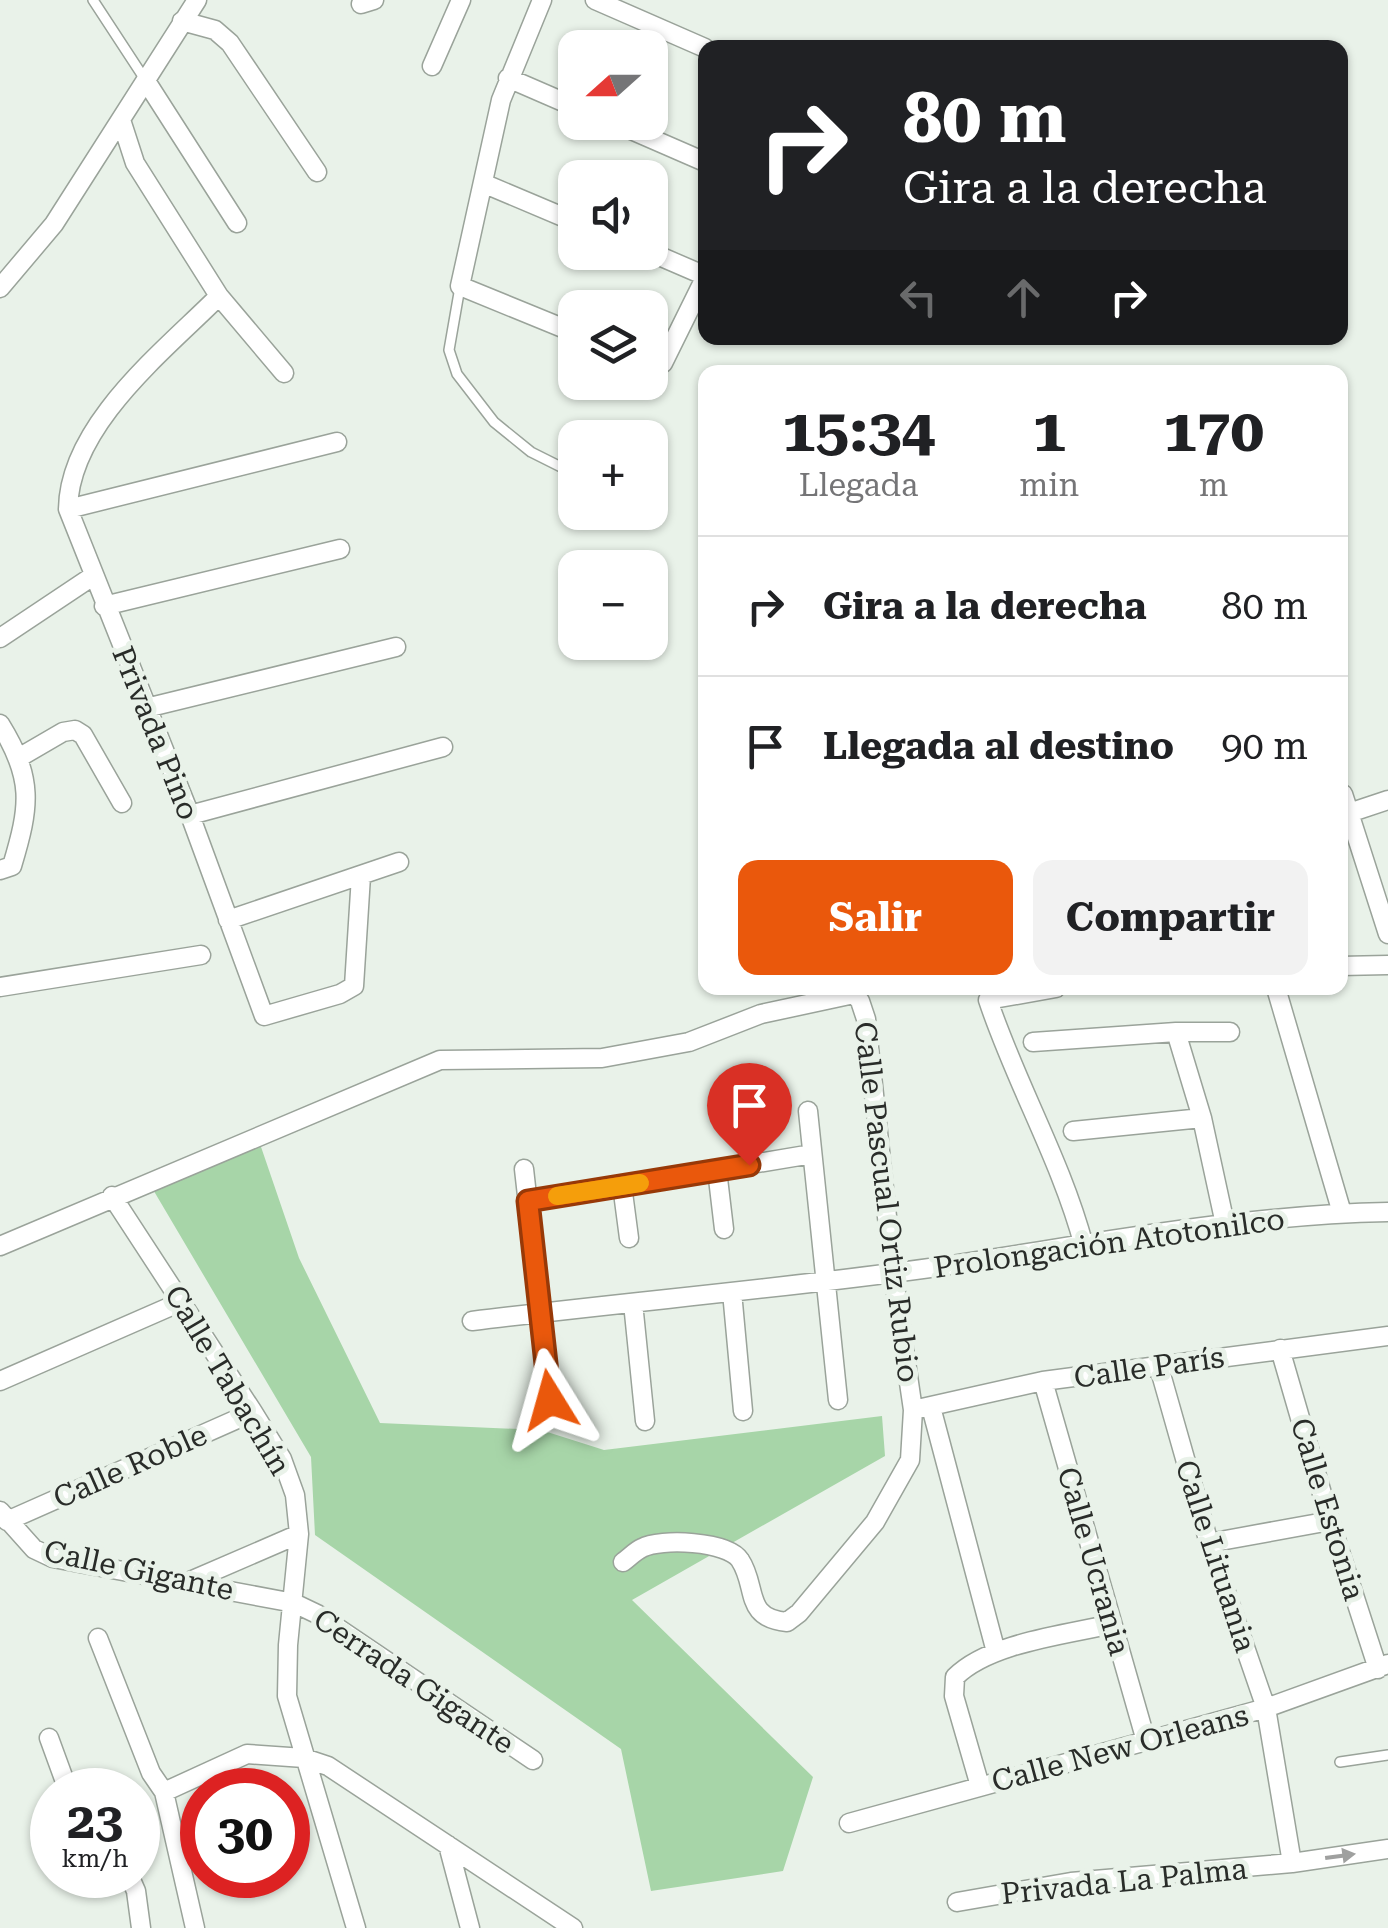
<!DOCTYPE html>
<html lang="es">
<head>
<meta charset="utf-8">
<style>
	body { margin:0; font-family:"Roboto Serif",serif; background:#f2f2f2; color:#202124; height:100vh; display:flex; flex-direction:column; font-size:38px; white-space:nowrap }
	* { box-sizing:border-box; margin:0 }
	p { font-size:32px; color:#757577 }
	.icon { flex:none; width:55px; height:55px; fill:none; stroke:currentColor; stroke-width:2; stroke-linecap:round; stroke-linejoin:round }
	.map { position:relative; flex:1; overflow:hidden }
	.drawer { position:absolute; left:698px; top:365px; width:650px; height:630px; display:flex; flex-direction:column; background:#fff; border-radius:20px; box-shadow:0 2px 8px #0004 }
	.drawer>* { flex:none }
	.guide { position:absolute; left:698px; top:40px; width:650px; height:305px; border-radius:20px; box-shadow:0 2px 8px #0004; background:#202124; color:#fff; overflow:hidden }
	.needle { width:65px; rotate:249deg }
	.controls { position:absolute; left:558px; top:30px; display:grid; gap:20px }
	.controls a { display:grid; place-items:center; width:110px; height:110px; border-radius:20px; background:#fff; box-shadow:0 2px 8px #0004; font-size:50px }
	.speed { position:absolute; left:30px; top:1768px; display:flex; gap:20px; font-size:50px; font-weight:700; text-align:center }
	.speed>* { display:grid; place-content:center; width:130px; height:130px; border-radius:50%; background:#fff; box-shadow:0 2px 8px #0004; line-height:1 }
	.speed small { font-size:25px; font-weight:400 }
	.speed .limit { border:15px solid #d22; background:#fff; color:#111 }
	.pin { position:absolute; display:grid; place-items:center; width:85px; height:85px; color:#fff; margin:-102px -42px; border-radius:50% 50% 50% 0; rotate:-45deg; box-shadow:0 0 10px #0007 }
	.pin .icon { rotate:45deg }
	.me { position:absolute; width:110px; margin:-55px; rotate:352deg; stroke-linejoin:round; filter:drop-shadow(0 0 8px #0008) }
	.turn { display:flex; align-items:center; gap:35px; height:210px; padding:0 40px; font-size:45px }
	.turn .icon { width:130px; height:130px; stroke-width:2.5 }
	.turn b { display:block; font-size:70px; line-height:85px }
	.lanes { display:flex; align-items:center; height:95px; padding:0 40px; background:#0003; justify-content:center; gap:50px; direction:ltr }
	.lanes .off { opacity:.35 }
	.eta { display:flex; justify-content:space-evenly; align-items:center; height:170px; text-align:center }
	.eta b { font-size:60px; font-weight:700; line-height:70px }
	.button { display:flex; gap:20px; margin-top:auto; padding:20px 40px }
	.button a { flex:1; height:115px; border-radius:20px; background:#ea580c; color:#fff; font-size:40px; font-weight:700; line-height:115px; text-align:center }
	.button a+a { background:#f2f2f2; color:#202124 }
	ul { padding:0; list-style:none }
	li { display:flex; align-items:center; gap:30px; height:140px; padding:0 40px; border-top:2px solid #e0e0e0 }
	li div { flex:1 }
	li b { display:block; font-size:38px }
	li em { font-style:normal }
	.map>svg:first-child { display:block }
	.green { fill:#a7d5a8 }
	.lines { fill:none; stroke-linecap:round; stroke-linejoin:round }
	.lane-casing { stroke:#9aa39a; stroke-width:12 }
	.street-casing { stroke:#9aa39a; stroke-width:21 }
	.lane { stroke:#fff; stroke-width:9 }
	.street { stroke:#fff; stroke-width:18 }
	.oneway { fill:#9fa09f }
	.route-casing { stroke:#983908; stroke-width:25 }
	.route { stroke:#ea580c; stroke-width:18 }
	.slow { stroke:#f59e0b; stroke-width:18 }
	.labels { text-anchor:middle; dominant-baseline:central; stroke-width:10; stroke-linejoin:round; paint-order:stroke }
	.street-label { font-size:30px; fill:#292c29; stroke:#e9f2e9 }
</style>
</head>
<body>
<div class="map">
<svg width="1388" height="1928" viewBox="0 0 1388 1928">
	<rect width="100%" height="100%" fill="#e9f2e9"/>
	<path class="green" d="M 259,1141 L 299,1258 L 380,1423 L 541,1430 L 604,1450 L 882,1416 L 885,1456 L 632,1600 L 813,1777 L 783,1871 L 651,1891 L 621,1749 L 315,1535 L 311,1457 L 145,1176 Z"/>
	<g class="lines">
		<g class="lane-casing">
			<path id="lane" d="M 93,0 L 146,81
				M 460,287 L 449,350 L 457,374 L 494,422 L 531,452 L 575,474
				M 1340,1762 L 1388,1755"/>
		</g>
		<g class="street-casing">
			<path id="street" d="M 542,0 L 501,100 L 460,286 L 575,333
				M 595,0 L 705,48
				M 361,4 L 374,0
				M 182,21 L 215,30 L 230,43 L 317,172
				M 432,66 L 461,0
				M 508,78 L 575,107
				M 146,81 L 237,223
				M 613,122 L 705,162
				M 122,123 L 135,163 L 219,296 L 284,373
				M 485,184 L 575,222
				M 650,252 L 701,274 L 704,280 L 663,363 L 657,367 L 650,364
				M 0,288 L 54,224 L 197,0
				M 219,296 C 164,351 69,425 68,509 L 190,815 L 264,1016 L 340,994 L 354,986 L 361,876
				M 68,509 L 337,442
				M 104,606 L 340,549
				M 0,638 L 93,576
				M 146,708 L 396,647
				M 0,724 C 34,779 30,806 12,866 L 0,870
				M 20,757 L 63,732 L 75,730 L 83,735 L 122,803
				M 1343,794 L 1388,934
				M 1349,813 L 1388,800
				M 190,815 L 443,747
				M 228,920 L 399,862
				M 1340,966 L 1388,965
				M 0,987 L 201,955
				M 1056,988 L 988,1000 C 1016,1084 1061,1160 1084,1246
				M 1276,988 L 1342,1213
				M 1176,1032 L 1202,1118 L 1225,1224
				M 1033,1042 L 1176,1032 L 1230,1032
				M 808,1111 L 838,1400
				M 1073,1131 L 1202,1118
				M 524,1169 L 550,1400
				M 717,1170 L 724,1229
				M 622,1185 L 629,1238
				M 112,1196 L 253,1412 L 282,1459 L 295,1495 L 299,1534 L 288,1645 L 287,1696 L 356,1928
				M 528,1201 L 812,1154
				M 0,1246 L 440,1060 L 602,1058 L 689,1042 L 761,1014 L 854,994 L 860,1001 L 866,1019 L 893,1273 L 913,1410 L 910,1460 L 875,1522 L 799,1613 L 787,1622 C 743,1618 758,1587 740,1560 C 728,1541 660,1538 642,1548 C 635,1551 629,1558 623,1562
				M 732,1292 L 743,1411
				M 633,1303 L 645,1421
				M 472,1321 C 625,1302 778,1289 930,1268 C 1082,1246 1234,1215 1388,1212
				M 1280,1349 L 1330,1521 L 1378,1669
				M 1159,1367 L 1209,1543 L 1266,1708 L 1292,1863
				M 0,1381 L 183,1301
				M 1043,1381 L 1146,1741
				M 931,1407 L 996,1652
				M 913,1410 L 1043,1381 L 1388,1336
				M 0,1511 L 34,1549 L 53,1558 L 294,1603 L 317,1614 L 533,1760
				M 7,1521 L 253,1412
				M 1209,1543 L 1330,1521
				M 188,1582 L 299,1534
				M 98,1638 L 151,1773 L 164,1792 L 247,1754 L 304,1758 L 328,1766 L 573,1928
				M 49,1738 L 68,1790
				M 980,1786 L 954,1696 L 955,1677 C 989,1643 1064,1635 1112,1624
				M 164,1792 L 195,1928
				M 849,1823 L 1266,1708 L 1388,1664
				M 448,1845 L 470,1928
				M 129,1875 L 136,1891 L 141,1928
				M 957,1902 L 1071,1882 L 1292,1863 L 1388,1849"/>
		</g>
		<use href="#lane" class="lane"/>
		<use href="#street" class="street"/>
	</g>
	<defs><path id="oneway-solid" d="M-6-.8H1V-3.2L6.5 0L1 3.2V.8H-6Z" transform="scale(2.5)"/></defs>
	<use class="oneway" href="#oneway-solid" transform="translate(1340 1856) rotate(-8)"/>
	<g class="lines">
		<g class="route-casing">
			<path id="route" d="M 550,1400 L 528,1201 L 749,1165"/>
		</g>
		<use href="#route" class="route"/>
		<path class="slow" d="M 557,1196 L 640,1183"/>
	</g>
	<g class="labels">
		<g class="street-label">
			<text transform="translate(156 733) rotate(68)">Privada Pino</text>
			<text transform="translate(887 1202) rotate(83)">Calle Pascual Ortiz Rubio</text>
			<text transform="translate(1109 1243) rotate(-8)">Prolongación Atotonilco</text>
			<text transform="translate(1149 1367) rotate(-8)">Calle París</text>
			<text transform="translate(228 1380) rotate(59)">Calle Tabachín</text>
			<text transform="translate(130 1466) rotate(-24)">Calle Roble</text>
			<text transform="translate(1328 1509) rotate(73)">Calle Estonia</text>
			<text transform="translate(1216 1556) rotate(72)">Calle Lituania</text>
			<text transform="translate(1094 1561) rotate(74)">Calle Ucrania</text>
			<text transform="translate(139 1570) rotate(12)">Calle Gigante</text>
			<text transform="translate(414 1681) rotate(34)">Cerrada Gigante</text>
			<text transform="translate(1120 1748) rotate(-15)">Calle New Orleans</text>
			<text transform="translate(1124 1881) rotate(-6)">Privada La Palma</text>
		</g>
	</g>
</svg>
<div class="controls">
<a><svg class="needle" viewBox="-14 -14 28 28"><path d="M0-13l5 13h-10z" fill="#e53935"/><path d="M0 13l5-13h-10z" fill="#757577"/></svg></a>
<a><svg class="icon" aria-label="sound" viewBox="0 0 24 24"><path d="M4 9h4l5-4v14l-5-4H4zM17 9q2 3 0 6"/></svg></a>
<a><svg class="icon" aria-label="layers" viewBox="0 0 24 24"><path d="M12 4l9 5-9 5-9-5zM3 14l9 5 9-5"/></svg></a>
<a>+</a>
<a>−</a>
</div>
<div class="speed"><div>23<small>km/h</small></div><div class="limit">30</div></div>
<div class="pin" style="left:749px;top:1165px;background:#d93025"><svg class="icon" aria-label="arrive" viewBox="0 0 24 24"><path d="M6 21V4h12l-3 4 3 4H6"/></svg></div>
<svg class="me" style="left:550px;top:1400px" viewBox="-20 -20 40 40"><path d="M0-17L14 15 0 8-14 15z" fill="#ea580c" stroke="#fff" stroke-width="4"/></svg>
<div class="guide">
<div class="turn"><svg class="icon" aria-label="right" viewBox="0 0 24 24"><path d="M7 20v-9h11M14 6l5 5-5 5"/></svg><div><b>80 m</b>Gira a la derecha</div></div>
<div class="lanes"><svg class="icon off" aria-label="left" viewBox="0 0 24 24"><path d="M17 20v-9H6M10 6l-5 5 5 5"/></svg><svg class="icon off" aria-label="ahead" viewBox="0 0 24 24"><path d="M12 20V5M6 11l6-6 6 6"/></svg><svg class="icon" aria-label="right" viewBox="0 0 24 24"><path d="M7 20v-9h11M14 6l5 5-5 5"/></svg></div>
</div>
<section class="drawer">
<div class="eta">
<div><b>15:34</b><p>Llegada</p></div>
<div><b>1</b><p>min</p></div>
<div><b>170</b><p>m</p></div>
</div>
<ul>
<li><svg class="icon" aria-label="right" viewBox="0 0 24 24"><path d="M7 20v-9h11M14 6l5 5-5 5"/></svg><div><b>Gira a la derecha</b></div><em>80 m</em></li>
<li><svg class="icon" aria-label="arrive" viewBox="0 0 24 24"><path d="M6 21V4h12l-3 4 3 4H6"/></svg><div><b>Llegada al destino</b></div><em>90 m</em></li>
</ul>
<div class="button"><a>Salir</a><a>Compartir</a></div>
</section>
</div>
</body>
</html>
